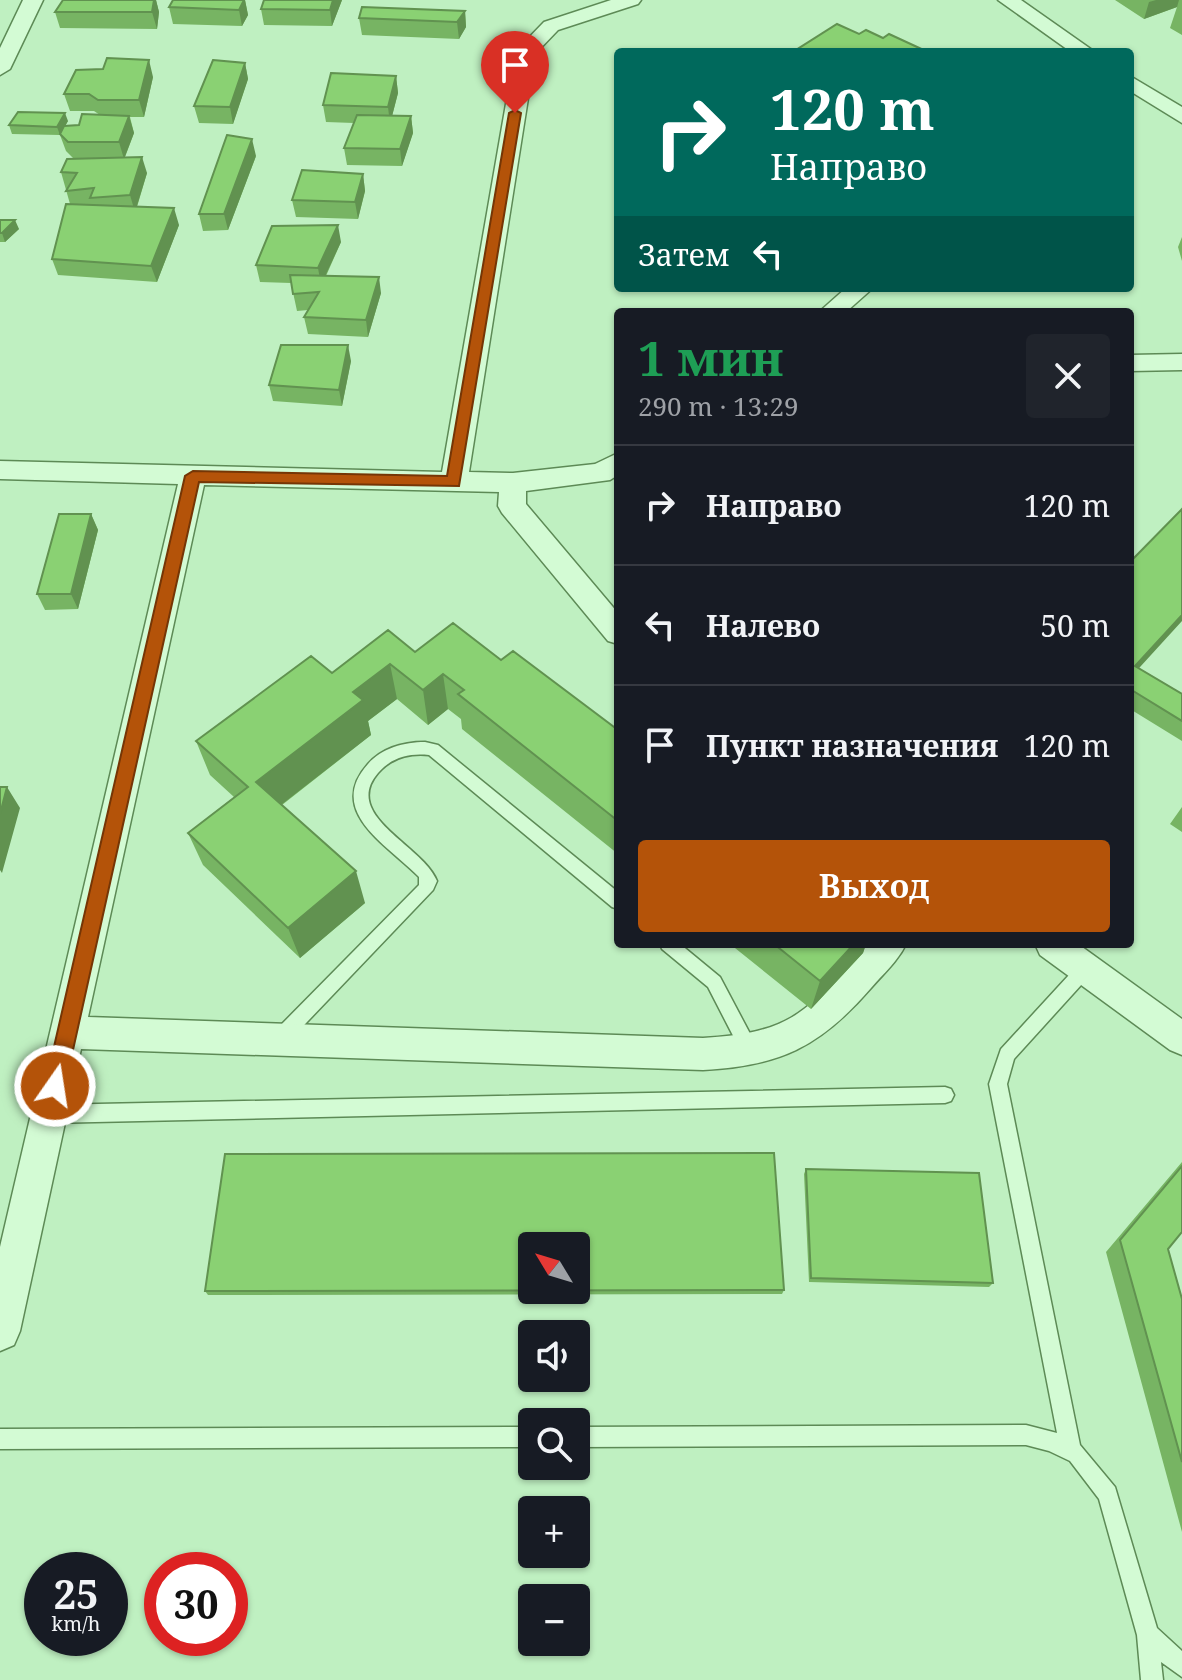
<!DOCTYPE html>
<html lang="ru">
<head>
<meta charset="utf-8">
<style>
	body { margin:0; font-family:"Noto Serif",serif; background:#20242c; color:#f1f3f6; height:100vh; display:flex; flex-direction:column; font-size:30px; white-space:nowrap }
	* { box-sizing:border-box; margin:0 }
	p { font-size:26px; color:#9ea1a6 }
	.icon { flex:none; width:44px; height:44px; fill:none; stroke:currentColor; stroke-width:2; stroke-linecap:round; stroke-linejoin:round }
	.map { position:relative; flex:1; overflow:hidden }
	.sheet { position:absolute; left:614px; top:308px; width:520px; height:640px; display:flex; flex-direction:column; background:#171b24; border-radius:8px; box-shadow:0 2px 6px #0004 }
	.sheet>* { flex:none }
	.hud { position:absolute; left:614px; top:48px; width:520px; height:244px; border-radius:8px; box-shadow:0 2px 6px #0004; background:#00695c; color:#fff; overflow:hidden }
	.needle { width:52px; rotate:308deg }
	.fabs { position:absolute; left:518px; top:1232px; display:grid; gap:16px }
	.fabs a { display:grid; place-items:center; width:72px; height:72px; border-radius:8px; background:#171b24; box-shadow:0 2px 6px #0004; font-size:40px }
	.speed { position:absolute; left:24px; top:1552px; display:flex; gap:16px; font-size:40px; font-weight:700; text-align:center }
	.speed>* { display:grid; place-content:center; width:104px; height:104px; border-radius:50%; background:#171b24; box-shadow:0 2px 6px #0004; line-height:1 }
	.speed small { font-size:20px; font-weight:400 }
	.speed .limit { border:12px solid #d22; background:#fff; color:#111 }
	.pin { position:absolute; display:grid; place-items:center; width:68px; height:68px; color:#fff; margin:-82px -34px; border-radius:50% 50% 50% 0; rotate:-45deg; box-shadow:0 0 8px #0007 }
	.pin .icon { rotate:45deg }
	.me { position:absolute; width:88px; margin:-44px; rotate:13deg; stroke-linejoin:round; filter:drop-shadow(0 0 6px #0008) }
	.turn { display:flex; align-items:center; gap:28px; height:168px; padding:0 24px; font-size:36px }
	.turn .icon { width:104px; height:104px; stroke-width:2.5 }
	.turn b { display:block; font-size:56px; line-height:68px }
	.then { display:flex; align-items:center; height:76px; padding:0 24px; background:#0003; gap:16px; font-size:30px }
	.round { display:grid; place-items:center; flex:none; width:84px; height:84px; border-radius:8px; background:#20242c }
	.head { display:flex; align-items:center; justify-content:space-between; height:136px; padding:0 24px }
	h1 { font-size:48px; font-weight:700; line-height:60px; color:#1e9e55 }
	.action { display:flex; gap:16px; margin-top:auto; padding:16px 24px }
	.action a { flex:1; height:92px; border-radius:8px; background:#b45309; color:#fff; font-size:32px; font-weight:700; line-height:92px; text-align:center }
	ul { padding:0; list-style:none }
	li { display:flex; align-items:center; gap:24px; height:120px; padding:0 24px; border-top:2px solid #363941 }
	li div { flex:1 }
	li b { display:block; font-size:30px }
	li em { font-style:normal }
	.map>svg:first-child { display:block }
	.lines { fill:none; stroke-linecap:round; stroke-linejoin:round }
	.lane-casing { stroke:#5d8a56; stroke-width:3 }
	.street-casing { stroke:#5d8a56; stroke-width:3 }
	.lane { fill:#d3fbd4; fill-rule:evenodd }
	.street { fill:#d3fbd4; fill-rule:evenodd }
	.wall { fill:#77b463 }
	.shaded-wall { fill:#619250 }
	.building { fill:#8ad173; stroke:#619250; stroke-width:2; fill-rule:evenodd }
	.route { fill:#b45309; stroke:#753606; stroke-width:2 }
</style>
</head>
<body>
<div class="map">
<svg width="1182" height="1680" viewBox="0 0 1182 1680">
	<rect width="100%" height="100%" fill="#bff0c1"/>
	<g class="lines">
		<g class="lane-casing">
			<path id="lane" d="M 425,742 L 438,745 L 618,892 L 618,909 L 612,907 L 429,755 C 409,753 392,757 378,773 C 341,816 423,845 437,881 L 433,890 L 286,1044 L 280,1046 L 274,1044 L 271,1038 L 274,1032 L 419,885 L 419,877 C 389,846 325,812 368,764 C 382,748 404,742 425,742 Z
				M 660,944 L 680,944 L 720,977 L 756,1045 L 759,1051 L 756,1057 L 750,1059 L 744,1057 L 708,987 L 662,949 Z
				M 1086,960 L 1092,963 L 1094,968 L 1092,973 L 1014,1059 L 1007,1084 L 1080,1445 L 1115,1487 L 1157,1628 L 1182,1651 L 1182,1677 L 1161,1662 L 1163,1680 L 1141,1680 L 1137,1635 L 1099,1499 L 1070,1461 L 1049,1451 L 1026,1445 L 576,1447 L 576,1427 L 1026,1425 L 1057,1433 L 989,1084 L 1001,1049 L 1080,963 Z
				M 945,1087 L 951,1089 L 954,1095 L 951,1101 L 945,1103 L 49,1123 L 43,1120 L 40,1114 L 43,1108 L 49,1105 Z
				M 532,1427 L 532,1447 L 0,1449 L 0,1429 Z"/>
		</g>
		<g class="street-casing">
			<path id="street" d="M 23,0 L 43,0 L 10,69 L 0,75 L 0,48 Z
				M 611,0 L 641,0 L 638,4 L 558,30 L 535,54 L 469,472 L 513,473 L 595,464 L 618,453 L 618,475 L 610,480 L 526,491 L 526,504 L 618,613 L 618,644 L 608,641 L 502,513 L 498,506 L 499,492 L 204,485 L 88,1017 L 703,1038 C 796,1033 808,1009 868,944 L 906,944 C 898,961 883,974 871,988 C 820,1047 780,1066 703,1070 L 81,1049 L 20,1331 L 14,1345 L 0,1351 L 0,1247 L 178,484 L 0,479 L 0,461 L 442,472 L 515,52 L 544,22 Z
				M 998,0 L 1021,0 L 1095,52 L 1071,52 Z
				M 1130,76 L 1182,107 L 1182,123 L 1130,91 Z
				M 846,288 L 873,288 L 846,312 L 819,312 Z
				M 1182,354 L 1182,370 L 1130,371 L 1130,355 Z
				M 1035,944 L 1078,944 L 1182,1019 L 1182,1055 L 1170,1050 L 1040,955 Z"/>
		</g>
		<use href="#lane" class="lane"/>
		<use href="#street" class="street"/>
	</g>
	<path class="wall" d="M 63,0 L 156,0 L 159,12 L 157,29 L 60,28 L 55,12 Z
		M 245,0 L 248,15 L 242,26 L 173,24 L 169,7 Z
		M 342,0 L 332,26 L 264,25 L 261,9 Z
		M 1115,0 L 1182,0 L 1182,35 L 1170,28 L 1177,7 L 1144,19 Z
		M 465,11 L 466,27 L 459,39 L 362,35 L 359,18 Z
		M 245,63 L 248,79 L 233,124 L 199,123 L 194,106 Z
		M 396,76 L 398,93 L 392,116 L 411,116 L 413,133 L 402,166 L 347,165 L 344,148 L 354,123 L 326,122 L 323,105 Z
		M 153,77 L 144,117 L 130,117 L 134,133 L 125,157 L 147,173 L 137,207 L 179,225 L 157,282 L 58,275 L 52,259 L 70,204 L 61,172 L 74,159 L 66,151 L 60,135 L 12,134 L 9,125 L 68,121 L 65,126 L 79,125 L 100,115 L 94,111 L 70,111 L 64,94 Z
		M 256,156 L 228,230 L 203,231 L 199,214 Z
		M 363,174 L 365,191 L 358,219 L 296,217 L 292,200 Z
		M 0,220 L 19,229 L 5,242 L 0,242 Z
		M 1182,237 L 1182,261 L 1178,247 Z
		M 341,242 L 326,276 L 381,293 L 368,337 L 308,334 L 304,317 L 308,310 L 297,311 L 291,283 L 260,282 L 256,265 Z
		M 351,361 L 342,406 L 273,401 L 269,385 Z
		M 91,514 L 98,530 L 78,609 L 45,610 L 37,594 Z
		M 1130,562 L 1139,668 L 1182,694 L 1182,741 L 1130,709 Z
		M 415,652 L 501,660 L 618,730 L 618,854 L 462,729 L 461,719 L 448,709 L 428,725 L 397,699 L 368,721 L 371,735 L 282,805 L 365,903 L 300,958 L 203,865 L 188,833 L 234,797 L 210,775 L 196,741 L 332,673 Z
		M 1182,807 L 1182,832 L 1170,824 Z
		M 730,944 L 866,944 L 863,953 L 811,1009 Z
		M 1182,1162 L 1182,1232 L 1168,1249 L 1182,1299 L 1182,1532 L 1106,1252 Z
		M 806,1169 L 993,1283 L 989,1287 L 809,1282 L 804,1174 Z
		M 784,1290 L 782,1294 L 208,1295 L 205,1291 Z"/>
	<path class="shaded-wall" d="M 154,0 L 156,0 L 159,12 L 157,29 L 152,12 Z
		M 244,0 L 245,0 L 248,15 L 242,26 L 239,10 Z
		M 333,0 L 342,0 L 332,26 L 330,10 Z
		M 1156,0 L 1179,0 L 1177,7 L 1144,19 L 1149,2 Z
		M 465,11 L 466,27 L 459,39 L 457,22 Z
		M 149,60 L 153,77 L 144,117 L 139,100 Z
		M 245,63 L 248,79 L 233,124 L 230,107 Z
		M 396,76 L 398,93 L 390,124 L 388,107 Z
		M 65,113 L 68,121 L 60,135 L 57,127 Z
		M 129,116 L 134,133 L 124,159 L 119,142 Z
		M 411,116 L 413,133 L 402,166 L 400,149 Z
		M 252,139 L 256,156 L 228,230 L 224,214 Z
		M 142,157 L 147,173 L 135,212 L 130,195 Z
		M 363,174 L 365,191 L 358,219 L 355,202 Z
		M 174,208 L 179,225 L 157,282 L 151,266 Z
		M 15,220 L 19,229 L 5,242 L 2,233 Z
		M 338,225 L 341,242 L 321,285 L 318,268 Z
		M 379,277 L 381,293 L 368,337 L 366,320 Z
		M 348,345 L 351,361 L 342,406 L 339,390 Z
		M 91,514 L 98,530 L 78,609 L 71,594 Z
		M 1182,615 L 1182,621 L 1130,678 L 1135,666 Z
		M 390,664 L 397,699 L 368,721 L 371,735 L 268,815 L 256,782 L 353,692 Z
		M 443,674 L 448,709 L 428,725 L 423,690 Z
		M 7,787 L 20,808 L 2,873 L 0,870 L 0,814 Z
		M 356,871 L 365,903 L 300,958 L 288,928 Z
		M 854,944 L 866,944 L 863,953 L 811,1009 L 820,981 Z"/>
	<path class="building" d="M 63,0 L 154,0 L 152,12 L 55,12 Z
		M 173,0 L 244,0 L 239,10 L 169,7 Z
		M 264,0 L 333,0 L 330,10 L 261,9 Z
		M 362,7 L 465,11 L 457,22 L 359,18 Z
		M 837,24 L 859,34 L 866,30 L 883,38 L 889,34 L 928,52 L 800,52 L 796,50 Z
		M 107,58 L 149,60 L 139,100 L 98,100 L 89,94 L 64,94 L 76,70 L 103,69 Z
		M 213,60 L 245,63 L 230,107 L 194,106 Z
		M 331,73 L 396,76 L 388,107 L 323,105 Z
		M 18,112 L 65,113 L 57,127 L 9,125 Z
		M 82,114 L 129,116 L 119,142 L 68,142 L 60,134 L 64,126 L 79,125 Z
		M 357,115 L 411,116 L 400,149 L 344,148 Z
		M 227,135 L 252,139 L 224,214 L 199,214 Z
		M 142,157 L 130,195 L 90,198 L 94,188 L 66,191 L 77,173 L 61,172 L 67,159 Z
		M 302,170 L 363,174 L 355,202 L 292,200 Z
		M 66,204 L 174,208 L 151,266 L 52,259 Z
		M 0,220 L 15,220 L 2,233 L 0,233 Z
		M 338,225 L 318,268 L 256,265 L 272,226 Z
		M 290,275 L 379,277 L 366,320 L 304,317 L 319,292 L 293,294 Z
		M 281,345 L 348,345 L 339,390 L 269,385 Z
		M 1182,509 L 1182,615 L 1135,666 L 1182,694 L 1182,721 L 1130,689 L 1130,562 Z
		M 59,514 L 91,514 L 71,594 L 37,594 Z
		M 453,623 L 501,660 L 513,651 L 618,730 L 618,821 L 458,694 L 464,690 L 443,674 L 423,690 L 390,664 L 353,692 L 363,700 L 256,782 L 356,871 L 288,928 L 188,833 L 248,787 L 196,741 L 311,656 L 332,673 L 388,630 L 415,652 Z
		M 0,787 L 7,787 L 0,814 Z
		M 774,944 L 854,944 L 820,981 Z
		M 774,1153 L 784,1290 L 205,1291 L 225,1154 ZM 532,1246 L 576,1246 L 576,1290 L 532,1290 Z
		M 1182,1166 L 1182,1232 L 1168,1249 L 1182,1299 L 1182,1462 L 1120,1240 Z
		M 806,1169 L 979,1173 L 993,1283 L 811,1278 Z"/>
	<path class="route" d="M 515,110 L 521,113 L 459,486 L 199,482 L 65,1086 L 62,1093 L 48,1093 L 45,1086 L 185,476 L 193,471 L 447,476 L 509,113 Z"/>
</svg>
<div class="fabs">
<a><svg class="needle" viewBox="-14 -14 28 28"><path d="M0-13l5 13h-10z" fill="#e53935"/><path d="M0 13l5-13h-10z" fill="#9ea1a6"/></svg></a>
<a><svg class="icon" aria-label="sound" viewBox="0 0 24 24"><path d="M4 9h4l5-4v14l-5-4H4zM17 9q2 3 0 6"/></svg></a>
<a><svg class="icon" aria-label="search" viewBox="0 0 24 24"><circle cx="10" cy="10" r="6"/><path d="M15 15l6 6"/></svg></a>
<a>+</a>
<a>−</a>
</div>
<div class="speed"><div>25<small>km/h</small></div><div class="limit">30</div></div>
<div class="pin" style="left:515px;top:113px;background:#d93025"><svg class="icon" aria-label="arrive" viewBox="0 0 24 24"><path d="M6 21V4h12l-3 4 3 4H6"/></svg></div>
<svg class="me" style="left:55px;top:1086px" viewBox="-20 -20 40 40"><circle r="17" fill="#b45309" stroke="#fff" stroke-width="3"/><path d="M0-11L8 9 0 5-8 9z" fill="#fff"/></svg>
<div class="hud">
<div class="turn"><svg class="icon" aria-label="right" viewBox="0 0 24 24"><path d="M7 20v-9h11M14 6l5 5-5 5"/></svg><div><b>120 m</b>Направо</div></div>
<div class="then">Затем<svg class="icon" aria-label="left" viewBox="0 0 24 24"><path d="M17 20v-9H6M10 6l-5 5 5 5"/></svg></div>
</div>
<section class="sheet">
<div class="head"><div><h1>1 мин</h1><p>290 m · 13:29</p></div><a class="round"><svg class="icon" aria-label="close" viewBox="0 0 24 24"><path d="M6 6l12 12M18 6L6 18"/></svg></a></div>
<ul>
<li><svg class="icon" aria-label="right" viewBox="0 0 24 24"><path d="M7 20v-9h11M14 6l5 5-5 5"/></svg><div><b>Направо</b></div><em>120 m</em></li>
<li><svg class="icon" aria-label="left" viewBox="0 0 24 24"><path d="M17 20v-9H6M10 6l-5 5 5 5"/></svg><div><b>Налево</b></div><em>50 m</em></li>
<li><svg class="icon" aria-label="arrive" viewBox="0 0 24 24"><path d="M6 21V4h12l-3 4 3 4H6"/></svg><div><b>Пункт назначения</b></div><em>120 m</em></li>
</ul>
<div class="action"><a>Выход</a></div>
</section>
</div>
</body>
</html>
